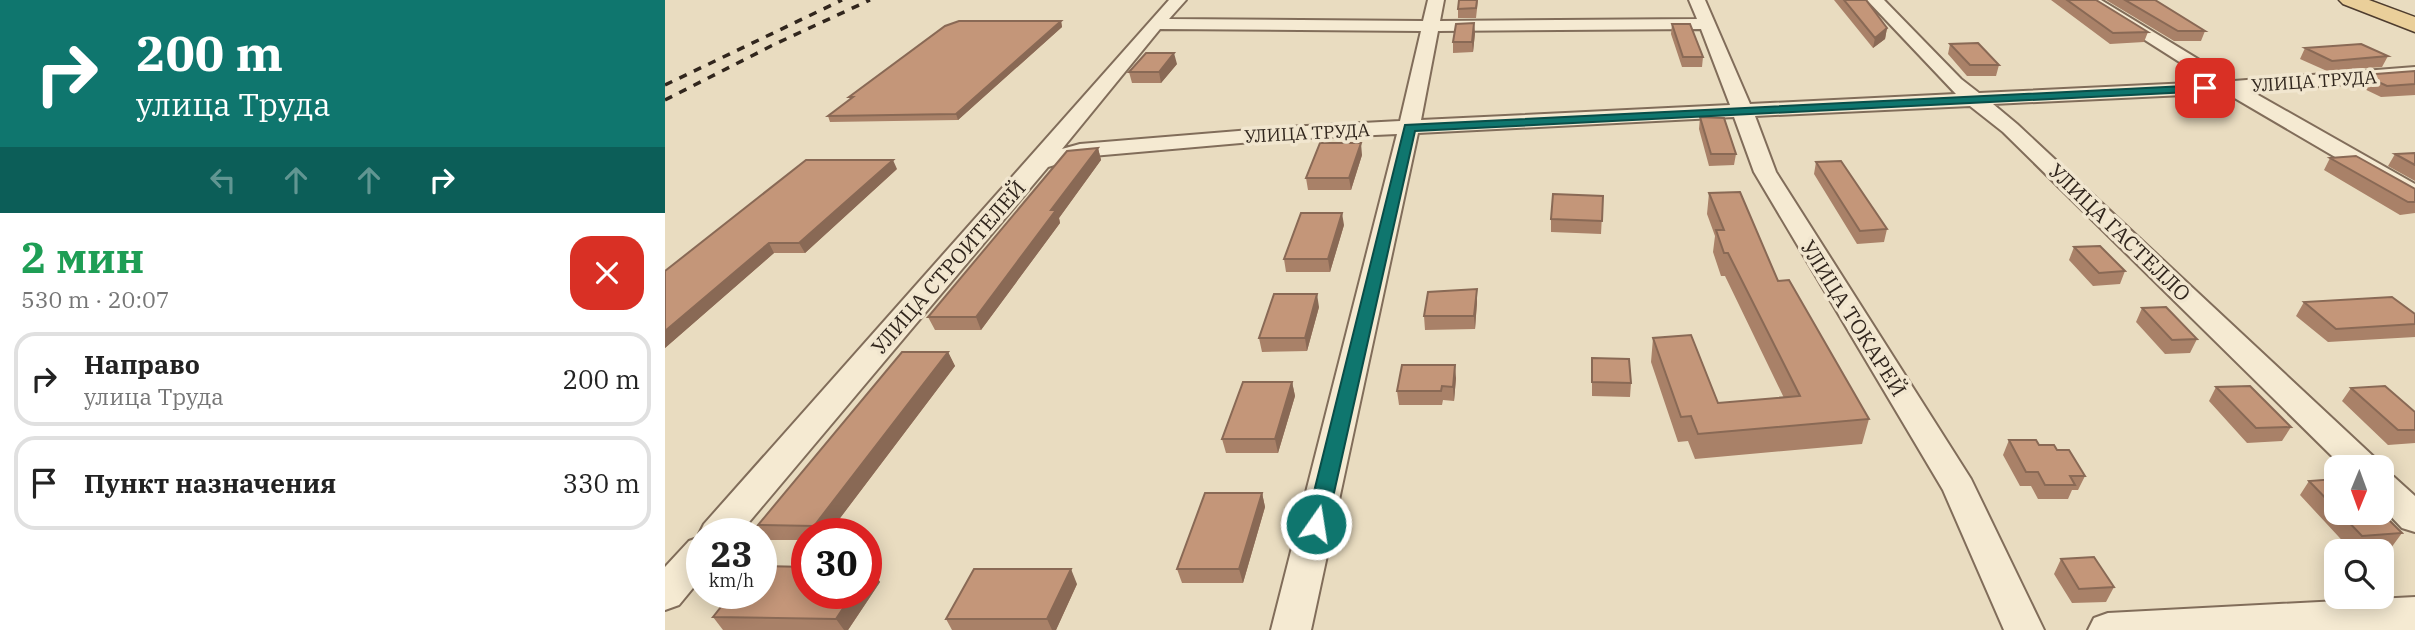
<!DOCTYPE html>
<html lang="ru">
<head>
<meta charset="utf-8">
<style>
	body { margin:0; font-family:"IBM Plex Serif",serif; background:#f6f6f6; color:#222; height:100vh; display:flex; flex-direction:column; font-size:26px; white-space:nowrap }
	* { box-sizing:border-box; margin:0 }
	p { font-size:23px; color:#767676 }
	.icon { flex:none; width:38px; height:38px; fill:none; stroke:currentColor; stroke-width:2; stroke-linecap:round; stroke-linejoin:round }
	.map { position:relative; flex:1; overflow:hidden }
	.details { display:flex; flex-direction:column; background:#fff; width:665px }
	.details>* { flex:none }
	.hud { background:#0f766e; color:#fff; overflow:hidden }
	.needle { width:46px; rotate:181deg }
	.fabs { position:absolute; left:1659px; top:455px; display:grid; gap:14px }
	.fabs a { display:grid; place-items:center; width:70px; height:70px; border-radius:14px; background:#fff; box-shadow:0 4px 18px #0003; font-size:35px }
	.speed { position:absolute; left:21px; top:518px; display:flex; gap:14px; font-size:35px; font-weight:700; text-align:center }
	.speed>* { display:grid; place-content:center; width:91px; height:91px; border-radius:50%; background:#fff; box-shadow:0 4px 18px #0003; line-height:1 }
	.speed small { font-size:18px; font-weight:400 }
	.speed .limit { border:10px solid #d22; background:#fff; color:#111 }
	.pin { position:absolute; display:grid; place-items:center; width:60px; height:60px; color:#fff; margin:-30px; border-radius:14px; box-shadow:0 4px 10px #0006 }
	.me { position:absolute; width:77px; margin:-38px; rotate:13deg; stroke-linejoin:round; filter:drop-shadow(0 0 5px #0008) }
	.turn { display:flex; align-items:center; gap:24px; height:147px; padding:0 21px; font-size:32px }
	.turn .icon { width:91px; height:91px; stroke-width:2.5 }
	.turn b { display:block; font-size:49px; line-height:60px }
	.lanes { display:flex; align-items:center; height:66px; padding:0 21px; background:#0003; justify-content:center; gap:35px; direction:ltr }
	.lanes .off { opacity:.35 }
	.round { display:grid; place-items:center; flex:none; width:74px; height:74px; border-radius:21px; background:#f6f6f6 }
	.overview { display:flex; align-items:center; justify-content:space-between; height:119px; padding:0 21px }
	h1 { font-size:42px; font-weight:700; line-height:52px; color:#1e9e55 }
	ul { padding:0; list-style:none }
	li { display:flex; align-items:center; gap:21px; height:94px; margin:0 14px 10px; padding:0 7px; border:4px solid #e0e0e0; border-radius:21px }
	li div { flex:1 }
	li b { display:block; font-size:26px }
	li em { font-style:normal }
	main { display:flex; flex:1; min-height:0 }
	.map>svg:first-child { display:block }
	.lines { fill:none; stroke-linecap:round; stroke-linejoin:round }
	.minor-casing { stroke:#816d5a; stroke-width:4 }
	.major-casing { stroke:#4e3c2e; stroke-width:3 }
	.minor { fill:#f5ead2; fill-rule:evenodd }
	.major { fill:#eacf9a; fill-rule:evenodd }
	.rail { stroke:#31261d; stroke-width:3.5; stroke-dasharray:8 8; stroke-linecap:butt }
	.wall { fill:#a98168 }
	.shaded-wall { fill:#896955 }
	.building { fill:#c49679; stroke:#896955; stroke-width:2 }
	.route { fill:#0f766e; stroke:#0a4d48; stroke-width:2 }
	.labels { text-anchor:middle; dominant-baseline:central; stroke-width:7; stroke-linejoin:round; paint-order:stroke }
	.far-street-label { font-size:18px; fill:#31261d; stroke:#f1e6cf }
	.street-label { font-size:21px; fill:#31261d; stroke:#f1e6cf }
</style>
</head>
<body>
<main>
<section class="details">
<div class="hud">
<div class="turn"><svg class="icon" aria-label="right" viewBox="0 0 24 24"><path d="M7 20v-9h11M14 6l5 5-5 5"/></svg><div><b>200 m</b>улица Труда</div></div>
<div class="lanes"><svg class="icon off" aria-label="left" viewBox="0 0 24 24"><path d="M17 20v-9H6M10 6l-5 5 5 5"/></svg><svg class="icon off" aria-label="ahead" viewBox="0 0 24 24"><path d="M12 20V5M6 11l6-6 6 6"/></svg><svg class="icon off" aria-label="ahead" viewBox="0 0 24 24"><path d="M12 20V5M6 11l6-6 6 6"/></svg><svg class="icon" aria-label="right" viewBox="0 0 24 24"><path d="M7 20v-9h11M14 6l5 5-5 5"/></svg></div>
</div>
<div class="overview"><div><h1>2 мин</h1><p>530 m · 20:07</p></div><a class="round" style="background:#d93025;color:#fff"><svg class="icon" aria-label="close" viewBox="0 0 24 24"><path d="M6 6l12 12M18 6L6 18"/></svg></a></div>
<ul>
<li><svg class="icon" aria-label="right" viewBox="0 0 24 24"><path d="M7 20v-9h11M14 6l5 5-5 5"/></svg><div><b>Направо</b><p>улица Труда</p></div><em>200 m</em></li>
<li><svg class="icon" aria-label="arrive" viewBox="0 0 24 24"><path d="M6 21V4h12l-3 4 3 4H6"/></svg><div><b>Пункт назначения</b></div><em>330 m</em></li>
</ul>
</section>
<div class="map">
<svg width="1750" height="630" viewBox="0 0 1750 630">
	<rect width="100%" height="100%" fill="#e9dcc0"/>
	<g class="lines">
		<g class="minor-casing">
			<path id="minor" d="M 504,0 L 521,0 L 504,19 L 758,21 L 763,0 L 779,0 L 775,21 L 1032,19 L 1024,0 L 1040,0 L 1085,104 L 1291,94 L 1202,0 L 1219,0 L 1296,79 L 1314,93 L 1546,82 L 1417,0 L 1436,0 L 1569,81 L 1750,67 L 1750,79 L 1586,91 L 1750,184 L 1750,201 L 1742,199 L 1561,93 L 1328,104 L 1352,124 L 1710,458 L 1715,467 L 1678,467 L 1338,132 L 1305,106 L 1090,116 L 1111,172 L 1306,479 L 1379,630 L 1339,630 L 1278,490 L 1089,172 L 1069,117 L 753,133 L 646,630 L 606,630 L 732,134 L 622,139 L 416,157 L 383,167 L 74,534 L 37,534 L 37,577 L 14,605 L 0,610 L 0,567 L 24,541 L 35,537 L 34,534 L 39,524 ZM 495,29 L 756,31 L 735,121 L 622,127 L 415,144 L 397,149 ZM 1036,29 L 1065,105 L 756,120 L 773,31 Z
				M 1717,473 L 1729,477 L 1750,496 L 1750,532 L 1737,528 L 1717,507 Z
				M 1750,597 L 1750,630 L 1423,630 L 1429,618 L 1443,613 Z"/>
		</g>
		<g class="major-casing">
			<path id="major" d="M 1674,0 L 1704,0 L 1750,17 L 1750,32 L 1678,4 Z"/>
		</g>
		<use href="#minor" class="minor"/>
		<use href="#major" class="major"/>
		<path class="rail" d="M 0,85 L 177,0
			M 0,100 L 110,44 L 205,0"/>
	</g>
	<path class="wall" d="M 813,0 L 811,18 L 793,18 L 793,9 Z
		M 1169,0 L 1201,0 L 1222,28 L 1220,39 L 1208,48 Z
		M 1386,0 L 1430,0 L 1483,32 L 1479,42 L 1445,44 Z
		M 1441,0 L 1490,0 L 1540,31 L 1536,41 L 1509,41 Z
		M 396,21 L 397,27 L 293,120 L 165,122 L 163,116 L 185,99 L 184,97 Z
		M 1007,24 L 1038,57 L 1037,67 L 1017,67 L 1006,34 Z
		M 810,33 L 808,52 L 788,53 L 788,42 Z
		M 1285,44 L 1334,65 L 1331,76 L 1302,76 L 1283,54 Z
		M 1640,48 L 1723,56 L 1717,67 L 1662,71 L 1635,59 Z
		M 512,64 L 496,83 L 467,83 L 464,72 Z
		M 1750,71 L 1750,95 L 1716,97 L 1693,86 L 1698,75 Z
		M 1035,117 L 1071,154 L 1069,165 L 1044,166 L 1034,129 Z
		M 433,148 L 436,160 L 394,218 L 395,223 L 316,330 L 270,330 L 263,317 Z
		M 1750,153 L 1750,181 L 1723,166 L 1730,154 Z
		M 697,155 L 686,190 L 643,190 L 641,178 Z
		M 1665,158 L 1750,189 L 1750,213 L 1735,215 L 1659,170 Z
		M 1151,162 L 1222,229 L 1219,242 L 1192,244 L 1149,174 Z
		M 232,169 L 140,253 L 109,253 L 0,348 L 0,271 Z
		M 1044,193 L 1113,281 L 1204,419 L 1197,444 L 1030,459 L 1023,441 L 1013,442 L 986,362 L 988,338 L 1053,403 L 1119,398 L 1060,276 L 1056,276 L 1048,252 L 1050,236 L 1042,214 Z
		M 938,196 L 936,234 L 886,232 L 886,219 Z
		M 679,225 L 665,272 L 621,272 L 619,259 Z
		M 1409,247 L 1460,271 L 1455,284 L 1428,286 L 1404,260 Z
		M 812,289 L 812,302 L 810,329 L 760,330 L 759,316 Z
		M 1639,302 L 1750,314 L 1750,337 L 1663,342 L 1631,316 Z
		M 654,307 L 642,351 L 597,352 L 594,338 Z
		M 1477,308 L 1532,339 L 1525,353 L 1500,354 L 1471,322 Z
		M 283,352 L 290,366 L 163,534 L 142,534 L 142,540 L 104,540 L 93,525 Z
		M 927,358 L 966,383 L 965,397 L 927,396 Z
		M 791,378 L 789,401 L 778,400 L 777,405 L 734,405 L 732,391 Z
		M 627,382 L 630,396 L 613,453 L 561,453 L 557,439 Z
		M 1551,387 L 1626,427 L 1617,441 L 1582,443 L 1544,401 Z
		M 1686,388 L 1750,412 L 1750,443 L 1723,445 L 1677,401 Z
		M 1344,440 L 1374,445 L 1392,450 L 1420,476 L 1413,490 L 1407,490 L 1403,499 L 1373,499 L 1366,486 L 1355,486 L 1338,455 Z
		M 1671,479 L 1671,513 L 1717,513 L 1737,533 L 1726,548 L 1686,550 L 1635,495 L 1644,481 Z
		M 597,493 L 600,507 L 578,583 L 517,583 L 512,569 Z
		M 1396,559 L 1449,587 L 1441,602 L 1407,603 L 1389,574 Z
		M 206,568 L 215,582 L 183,630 L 58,630 L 48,617 Z
		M 412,584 L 391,630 L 287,630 L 281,619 Z"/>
	<path class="shaded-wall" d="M 396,21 L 397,27 L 293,120 L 291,114 Z
		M 809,23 L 810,33 L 808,52 L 807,42 Z
		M 1222,28 L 1220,39 L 1208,48 L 1210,38 Z
		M 509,53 L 512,64 L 496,83 L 494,72 Z
		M 696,143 L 697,155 L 686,190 L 684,178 Z
		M 433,148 L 436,160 L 394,218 L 395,223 L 316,330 L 311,317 L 386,210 Z
		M 228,160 L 232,169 L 140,253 L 134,243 Z
		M 677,213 L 679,225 L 665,272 L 663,259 Z
		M 104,243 L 109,253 L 0,348 L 0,331 Z
		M 812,289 L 812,302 L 810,329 L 809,316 Z
		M 652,294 L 654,307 L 642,351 L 640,338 Z
		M 283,352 L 290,366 L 163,534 L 154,534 L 149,526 Z
		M 790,365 L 791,378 L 789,401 L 788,387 Z
		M 627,382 L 630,396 L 613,453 L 610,439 Z
		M 597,493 L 600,507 L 578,583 L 574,569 Z
		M 206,568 L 215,582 L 183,630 L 179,630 L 171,619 L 188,593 L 201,593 L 201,574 Z
		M 406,569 L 412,584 L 391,630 L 387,630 L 382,619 Z"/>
	<path class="building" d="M 794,0 L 812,0 L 811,8 L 793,9 Z
		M 1179,0 L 1201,0 L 1222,28 L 1210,38 Z
		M 1402,0 L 1431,0 L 1483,32 L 1448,33 Z
		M 1460,0 L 1490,0 L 1540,31 L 1513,31 Z
		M 294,21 L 396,21 L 291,114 L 163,116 L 188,97 L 184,97 L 280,26 Z
		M 809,23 L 807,42 L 788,42 L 791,24 Z
		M 1007,24 L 1025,24 L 1038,57 L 1018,57 Z
		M 1313,43 L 1334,65 L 1305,65 L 1285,44 Z
		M 1696,44 L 1723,56 L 1667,61 L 1640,48 Z
		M 481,53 L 509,53 L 494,72 L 464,72 Z
		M 1750,71 L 1750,84 L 1722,86 L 1698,75 Z
		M 1035,117 L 1059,118 L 1071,154 L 1046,154 Z
		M 655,143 L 696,143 L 684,178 L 641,178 Z
		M 433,148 L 386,210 L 391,210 L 311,317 L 263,317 L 402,151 Z
		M 1750,153 L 1750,165 L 1730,154 Z
		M 1691,156 L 1750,189 L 1750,202 L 1743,202 L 1665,158 Z
		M 141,160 L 228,160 L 134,243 L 104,243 L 0,331 L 0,271 Z
		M 1176,161 L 1222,229 L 1195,231 L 1151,162 Z
		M 1075,192 L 1113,281 L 1124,280 L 1204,419 L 1033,434 L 1026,416 L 1016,417 L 988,338 L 1026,335 L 1053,403 L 1135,396 L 1063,253 L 1059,253 L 1051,230 L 1059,230 L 1044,193 Z
		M 888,194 L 938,196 L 937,221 L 886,219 Z
		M 636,213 L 677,213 L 663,259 L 619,259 Z
		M 1435,246 L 1460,271 L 1434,273 L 1409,247 Z
		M 812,289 L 809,316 L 759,316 L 763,292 Z
		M 609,294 L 652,294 L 640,338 L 594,338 Z
		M 1727,297 L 1750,314 L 1750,324 L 1671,329 L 1639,302 Z
		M 1501,307 L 1532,339 L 1507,340 L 1477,308 Z
		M 237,352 L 283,352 L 149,526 L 93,525 Z
		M 927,358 L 964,359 L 966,383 L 927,382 Z
		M 737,365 L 790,365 L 788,387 L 777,386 L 776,391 L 732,391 Z
		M 578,382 L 627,382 L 610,439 L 557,439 Z
		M 1585,386 L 1626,427 L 1591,428 L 1551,387 Z
		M 1720,386 L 1750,412 L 1750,430 L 1733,430 L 1686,388 Z
		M 1344,440 L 1371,440 L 1374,445 L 1389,445 L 1392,450 L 1404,450 L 1420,476 L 1405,476 L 1410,485 L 1380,485 L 1373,472 L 1361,472 Z
		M 1671,479 L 1671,509 L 1644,481 Z
		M 540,493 L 597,493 L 574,569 L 512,569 Z
		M 1675,513 L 1717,513 L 1737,533 L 1697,536 Z
		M 1429,557 L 1449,587 L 1414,589 L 1396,559 Z
		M 96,566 L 142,567 L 142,593 L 188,593 L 171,619 L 48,617 L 67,593 L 96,593 Z
		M 309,569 L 406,569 L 382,619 L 281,619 Z"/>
	<path class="route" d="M 1540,85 L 1544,86 L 1544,91 L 750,131 L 662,524 L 659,530 L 651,532 L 644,530 L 641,524 L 740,125 Z"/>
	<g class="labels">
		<g class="far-street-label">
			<text transform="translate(1649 81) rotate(-4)">УЛИЦА ТРУДА</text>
			<text transform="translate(642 133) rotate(-3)">УЛИЦА ТРУДА</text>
		</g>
		<g class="street-label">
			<text transform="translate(1455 232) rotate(44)">УЛИЦА ГАСТЕЛЛО</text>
			<text transform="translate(283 267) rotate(-49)">УЛИЦА СТРОИТЕЛЕЙ</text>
			<text transform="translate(1189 318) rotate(58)">УЛИЦА ТОКАРЕЙ</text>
		</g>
	</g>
</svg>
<div class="fabs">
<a><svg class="needle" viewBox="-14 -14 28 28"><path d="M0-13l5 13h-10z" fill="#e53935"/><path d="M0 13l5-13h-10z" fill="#767676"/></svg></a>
<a><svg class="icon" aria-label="search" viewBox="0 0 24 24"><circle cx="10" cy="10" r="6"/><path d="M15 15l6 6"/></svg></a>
</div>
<div class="speed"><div>23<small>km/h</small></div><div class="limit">30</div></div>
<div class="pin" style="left:1540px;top:88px;background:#d93025"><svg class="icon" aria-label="arrive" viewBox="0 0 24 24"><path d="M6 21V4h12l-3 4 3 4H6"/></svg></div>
<svg class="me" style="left:651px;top:524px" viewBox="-20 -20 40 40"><circle r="17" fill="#0f766e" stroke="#fff" stroke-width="3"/><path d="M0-11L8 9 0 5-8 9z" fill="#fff"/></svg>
</div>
</main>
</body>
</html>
